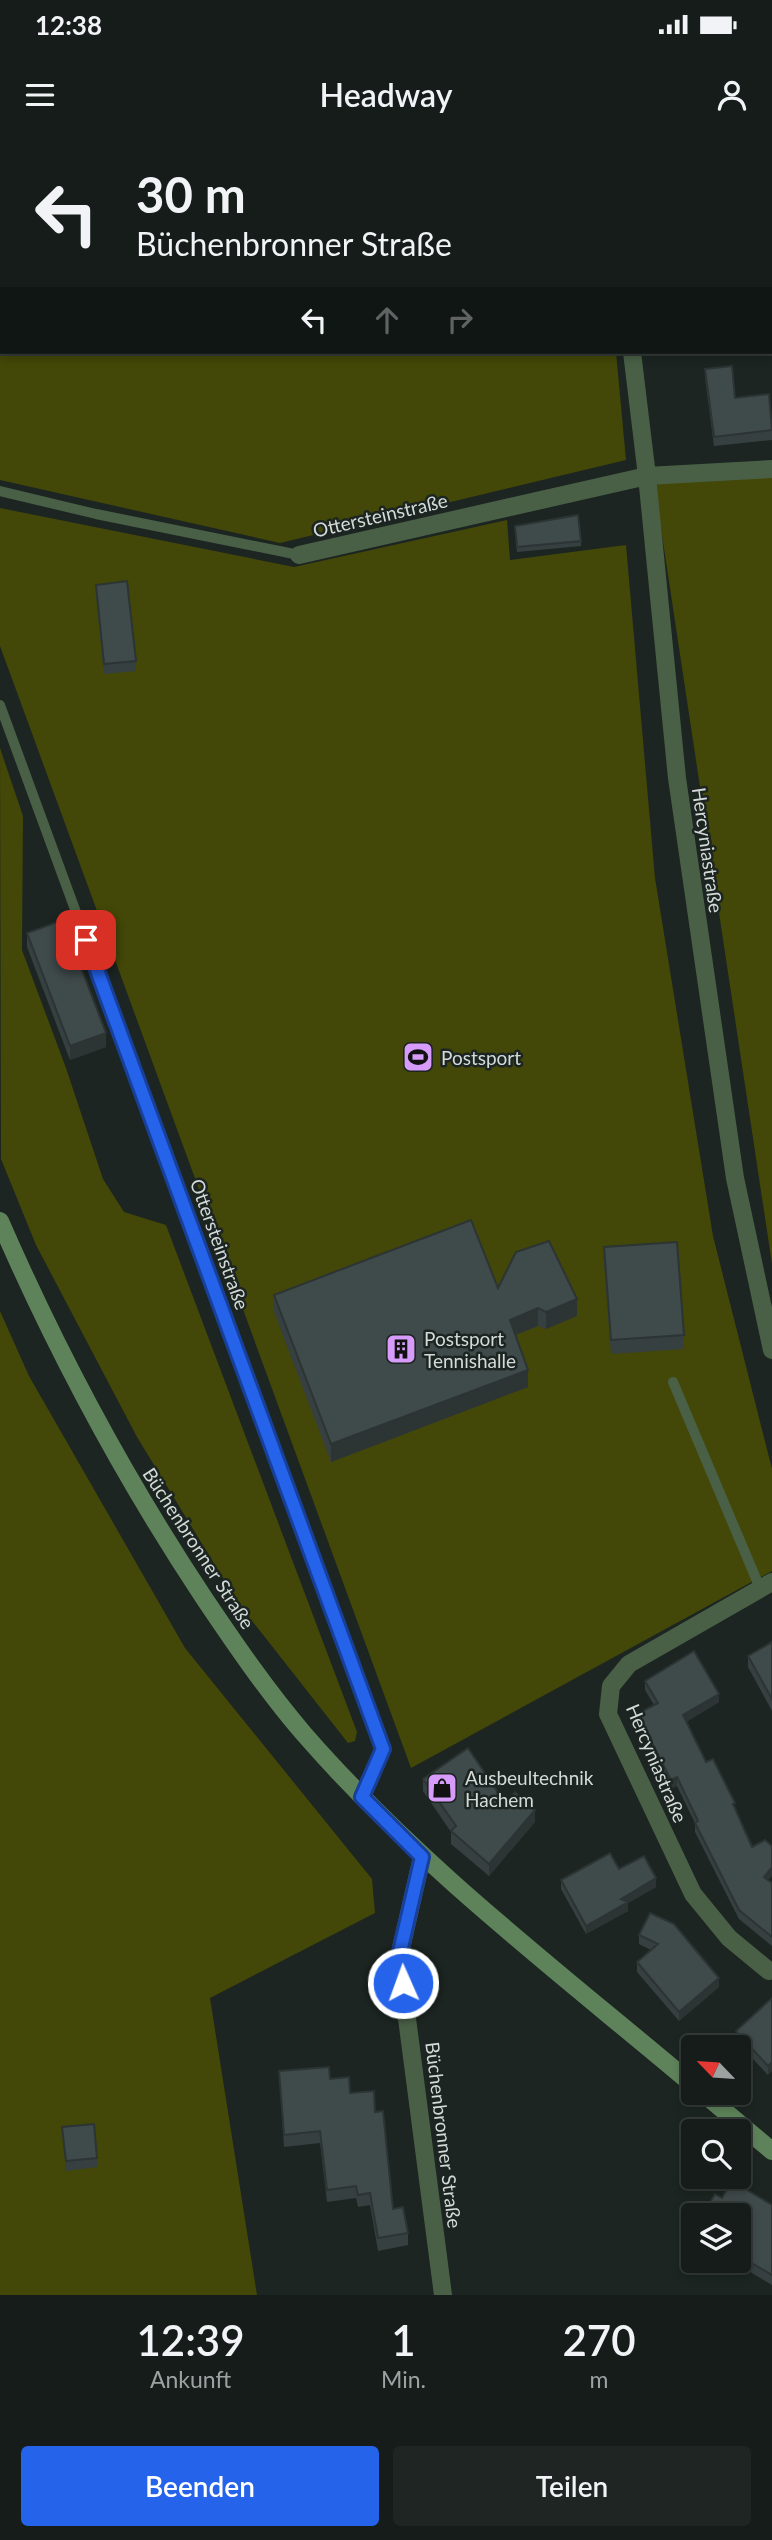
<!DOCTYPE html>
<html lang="de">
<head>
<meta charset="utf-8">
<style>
	body { margin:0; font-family:Lato,sans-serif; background:#1e2522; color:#f1f3f6; height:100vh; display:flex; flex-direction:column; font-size:26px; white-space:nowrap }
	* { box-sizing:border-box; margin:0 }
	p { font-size:23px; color:#9da1a2 }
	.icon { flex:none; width:38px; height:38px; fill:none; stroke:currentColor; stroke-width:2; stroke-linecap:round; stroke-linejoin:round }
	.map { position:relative; height:2155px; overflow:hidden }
	.side { display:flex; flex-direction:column; background:#151c19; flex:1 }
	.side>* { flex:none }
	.hud { position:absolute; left:0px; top:0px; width:774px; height:214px; box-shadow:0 4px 10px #0003,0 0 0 2px #343a38; background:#151c19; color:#f1f3f6; overflow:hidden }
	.needle { width:46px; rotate:295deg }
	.buttons { position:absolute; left:681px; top:1895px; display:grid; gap:14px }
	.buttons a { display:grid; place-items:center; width:70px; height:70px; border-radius:7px; background:#151c19; box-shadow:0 4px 10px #0003,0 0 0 2px #343a38; font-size:35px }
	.pin { position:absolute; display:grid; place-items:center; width:60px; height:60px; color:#fff; margin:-30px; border-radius:14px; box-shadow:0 4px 10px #0006 }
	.me { position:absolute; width:77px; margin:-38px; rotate:358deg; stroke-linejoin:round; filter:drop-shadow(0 0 5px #0008) }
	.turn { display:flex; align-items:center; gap:24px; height:147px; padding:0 21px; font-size:32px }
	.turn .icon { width:91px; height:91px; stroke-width:2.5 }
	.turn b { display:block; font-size:49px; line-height:60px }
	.lanes { display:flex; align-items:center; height:66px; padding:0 21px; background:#0003; justify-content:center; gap:35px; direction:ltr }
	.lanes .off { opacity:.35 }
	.eta { display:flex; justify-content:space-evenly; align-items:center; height:119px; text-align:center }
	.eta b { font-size:42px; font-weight:600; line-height:49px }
	.action { display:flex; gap:14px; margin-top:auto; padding:14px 21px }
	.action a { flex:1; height:80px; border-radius:7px; background:#2563eb; color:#fff; font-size:28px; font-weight:600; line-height:80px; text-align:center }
	.action a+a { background:#1e2522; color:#f1f3f6 }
	.status { display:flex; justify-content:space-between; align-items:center; height:49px; padding:0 35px; background:#151c19; direction:ltr }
	.status svg { height:19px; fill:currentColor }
	header { display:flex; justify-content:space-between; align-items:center; height:91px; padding:0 21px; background:#151c19; font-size:32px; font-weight:600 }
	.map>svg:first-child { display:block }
	.green { fill:#434707 }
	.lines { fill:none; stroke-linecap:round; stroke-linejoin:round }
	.service { stroke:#496046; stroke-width:10 }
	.minor { stroke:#496046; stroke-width:18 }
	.secondary { stroke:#5e835a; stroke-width:18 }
	.wall { fill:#364040 }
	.shaded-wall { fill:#2c3434 }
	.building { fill:#3f4a4b; stroke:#2c3434; stroke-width:2 }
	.route-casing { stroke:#184099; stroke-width:18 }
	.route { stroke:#2563eb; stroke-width:12 }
	.labels { text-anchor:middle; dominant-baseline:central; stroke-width:5; stroke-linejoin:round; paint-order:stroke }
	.street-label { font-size:19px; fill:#d4dad8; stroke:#1c2521 }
	.poi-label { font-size:19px; fill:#d4dad8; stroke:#1c2521; text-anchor:start }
</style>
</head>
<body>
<div class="status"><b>12:38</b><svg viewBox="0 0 49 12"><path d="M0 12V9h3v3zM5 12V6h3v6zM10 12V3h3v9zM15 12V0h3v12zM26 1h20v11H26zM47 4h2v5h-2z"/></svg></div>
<header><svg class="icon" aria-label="menu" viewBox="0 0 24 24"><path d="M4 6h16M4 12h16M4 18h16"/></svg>Headway<svg class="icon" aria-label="person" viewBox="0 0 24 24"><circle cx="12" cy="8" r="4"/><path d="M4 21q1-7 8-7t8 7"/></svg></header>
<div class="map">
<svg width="772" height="2155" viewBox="0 0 772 2155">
	<rect width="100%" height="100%" fill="#1c2521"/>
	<path class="green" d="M 0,0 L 595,0 L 2,2 L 2,212 L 616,212 L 626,320 L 280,403 L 0,340 Z
		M 772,336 L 772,1124 L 654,342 Z
		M 0,368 L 294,427 L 507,380 L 510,420 L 626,405 L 655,738 L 713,1096 L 772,1329 L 772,1431 L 411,1628 L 0,506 Z
		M 0,608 L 23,676 L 22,810 L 66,928 L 103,1039 L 124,1072 L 166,1085 L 357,1592 L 355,1601 L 348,1603 L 238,1463 L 137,1297 L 36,1105 L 1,1019 Z
		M 0,1171 L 29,1236 L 185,1508 L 372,1739 L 375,1773 L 210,1858 L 257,2155 L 0,2155 Z"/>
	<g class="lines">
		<path class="service" d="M 0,351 L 96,374 L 299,415
			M 0,565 L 383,1609 L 362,1657
			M 673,1242 L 760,1448"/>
		<path class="minor" d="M 606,0 L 606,2
			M 632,212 L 647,336 L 677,638 L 735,1038 L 772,1210
			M 299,415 L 647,336 L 772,329
			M 422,1717 L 399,1817 L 443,2155
			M 769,1831 L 729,1798 L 693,1754 L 608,1574 L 611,1546 L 629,1524 L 772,1442"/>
		<path class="secondary" d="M 0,1081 C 57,1212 125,1339 204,1458 C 235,1504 267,1551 304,1594 C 419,1726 559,1832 693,1945
			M 703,1953 L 772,2011"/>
	</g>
	<path class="wall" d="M 705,229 L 735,258 L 772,280 L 772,300 L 714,306 L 705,238 Z
		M 515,391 L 581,401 L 581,406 L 517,412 Z
		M 96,445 L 136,521 L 136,531 L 104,534 L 96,455 Z
		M 27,793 L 106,907 L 70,920 L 27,807 Z
		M 604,1107 L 684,1195 L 684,1209 L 611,1214 L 604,1121 Z
		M 498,1148 L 577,1176 L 546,1189 L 538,1186 L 515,1195 L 528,1247 L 331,1322 L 274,1172 L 274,1155 Z
		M 772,1502 L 772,1571 L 748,1527 L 748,1516 Z
		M 645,1541 L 719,1562 L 686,1582 L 706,1622 L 735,1669 L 769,1740 L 772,1743 L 772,1806 L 739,1779 L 695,1692 L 695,1683 L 677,1646 L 671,1649 L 637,1582 L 637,1574 L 654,1565 L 645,1550 Z
		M 423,1639 L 505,1663 L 535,1682 L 489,1736 L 451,1704 L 451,1692 L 423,1651 Z
		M 619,1729 L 656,1747 L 628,1763 L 628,1771 L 586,1794 L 561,1749 L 561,1740 Z
		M 650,1773 L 719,1847 L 679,1881 L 637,1832 L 637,1822 L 651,1810 L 639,1804 L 639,1795 Z
		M 772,1858 L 768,1935 L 736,1901 L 736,1891 Z
		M 279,1931 L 330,1939 L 375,1972 L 393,2069 L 408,2093 L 408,2105 L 378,2111 L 370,2065 L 358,2067 L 356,2058 L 327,2062 L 320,2003 L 284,2007 Z
		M 62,1987 L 97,2018 L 97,2027 L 66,2031 Z
		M 722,2058 L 772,2065 L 772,2145 L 732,2121 L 738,2121 L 738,2076 Z"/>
	<path class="shaded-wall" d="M 106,893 L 106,907 L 70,920 L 70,906 Z
		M 577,1159 L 577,1176 L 546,1189 L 546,1172 Z
		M 538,1168 L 538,1186 L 510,1197 L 510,1180 Z
		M 528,1230 L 528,1247 L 331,1322 L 331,1304 Z
		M 719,1554 L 719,1562 L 683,1584 L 683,1575 Z
		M 677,1637 L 677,1646 L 671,1649 L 671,1640 Z
		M 535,1670 L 535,1682 L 489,1736 L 489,1724 Z
		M 772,1727 L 772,1736 L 764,1745 L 764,1737 Z
		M 656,1738 L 656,1747 L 628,1763 L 628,1771 L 586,1794 L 586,1786 L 621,1759 Z
		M 719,1838 L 719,1847 L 679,1881 L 679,1872 Z
		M 772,1922 L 772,1931 L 768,1935 L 768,1926 Z"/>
	<path class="building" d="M 337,0 L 367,0 L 366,2 L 341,2 Z
		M 432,0 L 472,0 L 471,2 L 431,2 Z
		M 711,0 L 772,0 L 772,75 L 772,2 L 711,2 Z
		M 732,226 L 735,258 L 769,254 L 772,290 L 714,297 L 705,229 Z
		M 578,375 L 581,401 L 517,407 L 515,386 Z
		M 127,441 L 136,521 L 104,524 L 96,445 Z
		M 63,780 L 106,893 L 70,906 L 27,793 Z
		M 471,1080 L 498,1148 L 516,1112 L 549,1101 L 577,1159 L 546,1172 L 538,1168 L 510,1180 L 528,1230 L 331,1304 L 274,1155 Z
		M 677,1102 L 684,1195 L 611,1200 L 604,1107 Z
		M 772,1502 L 772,1559 L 748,1516 Z
		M 694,1511 L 719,1554 L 683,1575 L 706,1622 L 713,1619 L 735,1663 L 733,1664 L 752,1707 L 765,1700 L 772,1706 L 772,1727 L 764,1737 L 772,1743 L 772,1797 L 739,1770 L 695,1683 L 698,1681 L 677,1637 L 671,1640 L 637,1574 L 658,1563 L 645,1541 Z
		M 468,1608 L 505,1663 L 515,1652 L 535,1670 L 489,1724 L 451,1691 L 456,1686 L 423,1639 Z
		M 610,1713 L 619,1729 L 644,1716 L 656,1738 L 621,1759 L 628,1762 L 586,1786 L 561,1740 Z
		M 650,1773 L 674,1784 L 719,1838 L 679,1872 L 637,1822 L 658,1804 L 639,1795 Z
		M 772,1858 L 772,1922 L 768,1926 L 736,1891 Z
		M 329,1927 L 330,1939 L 349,1937 L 350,1953 L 374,1951 L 375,1972 L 383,1971 L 393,2069 L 403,2067 L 408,2093 L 378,2098 L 370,2053 L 358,2055 L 356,2046 L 327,2050 L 320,1991 L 284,1995 L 279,1931 Z
		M 94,1984 L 97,2018 L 66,2021 L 62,1987 Z
		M 732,2041 L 772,2065 L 772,2135 L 738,2115 L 738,2076 L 702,2076 L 715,2054 L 722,2058 Z"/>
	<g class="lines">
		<g class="route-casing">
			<path id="route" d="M 86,800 L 383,1609 L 362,1657 L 422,1717 L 399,1816 L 403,1843"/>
		</g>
		<use href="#route" class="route"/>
	</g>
	<defs>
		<g id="stadium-square" transform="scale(1.575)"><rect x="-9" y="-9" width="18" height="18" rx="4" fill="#d79bf9" stroke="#1c2521"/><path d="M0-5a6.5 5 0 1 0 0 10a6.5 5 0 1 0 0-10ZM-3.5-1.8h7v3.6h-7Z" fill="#111"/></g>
		<g id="building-square" transform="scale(1.575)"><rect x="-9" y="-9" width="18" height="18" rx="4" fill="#d79bf9" stroke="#1c2521"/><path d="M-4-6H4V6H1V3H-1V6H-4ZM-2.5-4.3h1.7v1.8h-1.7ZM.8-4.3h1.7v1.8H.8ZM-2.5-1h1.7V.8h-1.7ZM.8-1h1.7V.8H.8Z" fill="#111"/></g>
		<g id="shop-square" transform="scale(1.575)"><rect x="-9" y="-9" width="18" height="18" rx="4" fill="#d79bf9" stroke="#1c2521"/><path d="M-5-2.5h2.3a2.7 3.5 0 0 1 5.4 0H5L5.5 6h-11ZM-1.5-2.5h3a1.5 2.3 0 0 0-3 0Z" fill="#111"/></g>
	</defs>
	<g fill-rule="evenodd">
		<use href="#stadium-square" x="418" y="917"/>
		<use href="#building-square" x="401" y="1209"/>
		<use href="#shop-square" x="442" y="1648"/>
	</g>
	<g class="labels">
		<g class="street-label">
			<text transform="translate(380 375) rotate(-13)">Ottersteinstraße</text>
			<text transform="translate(708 710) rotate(82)">Hercyniastraße</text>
			<text transform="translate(220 1104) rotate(70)">Ottersteinstraße</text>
			<text transform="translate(199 1408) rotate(57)">Büchenbronner Straße</text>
			<text transform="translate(657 1623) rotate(67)">Hercyniastraße</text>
			<text transform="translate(444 1995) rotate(83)">Büchenbronner Straße</text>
		</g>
		<g class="poi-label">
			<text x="441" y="917">Postsport</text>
			<text x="424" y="1198">Postsport<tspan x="424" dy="22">Tennishalle</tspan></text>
			<text x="465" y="1637">Ausbeultechnik<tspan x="465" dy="22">Hachem</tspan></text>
		</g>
	</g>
</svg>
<div class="buttons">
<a><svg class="needle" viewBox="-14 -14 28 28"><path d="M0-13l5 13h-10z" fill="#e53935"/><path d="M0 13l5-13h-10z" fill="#9da1a2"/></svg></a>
<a><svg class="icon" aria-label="search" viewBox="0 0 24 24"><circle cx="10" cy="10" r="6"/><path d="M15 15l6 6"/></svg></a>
<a><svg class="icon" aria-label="layers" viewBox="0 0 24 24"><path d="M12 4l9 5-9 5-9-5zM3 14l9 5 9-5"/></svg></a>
</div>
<div class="pin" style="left:86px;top:800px;background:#d93025"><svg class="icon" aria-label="arrive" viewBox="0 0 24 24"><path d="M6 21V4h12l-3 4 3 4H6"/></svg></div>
<svg class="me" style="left:403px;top:1843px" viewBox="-20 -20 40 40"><circle r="17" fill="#2563eb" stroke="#fff" stroke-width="3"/><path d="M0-11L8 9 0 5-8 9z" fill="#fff"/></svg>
<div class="hud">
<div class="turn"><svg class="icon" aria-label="left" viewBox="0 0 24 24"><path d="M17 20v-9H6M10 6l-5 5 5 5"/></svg><div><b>30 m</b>Büchenbronner Straße</div></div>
<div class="lanes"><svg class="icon" aria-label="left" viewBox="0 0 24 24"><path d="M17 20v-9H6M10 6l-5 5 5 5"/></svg><svg class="icon off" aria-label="ahead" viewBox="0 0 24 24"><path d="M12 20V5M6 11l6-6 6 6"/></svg><svg class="icon off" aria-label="right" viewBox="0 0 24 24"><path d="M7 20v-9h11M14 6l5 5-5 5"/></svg></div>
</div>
</div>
<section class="side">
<div class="eta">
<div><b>12:39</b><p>Ankunft</p></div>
<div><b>1</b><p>Min.</p></div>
<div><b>270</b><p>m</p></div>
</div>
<div class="action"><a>Beenden</a><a>Teilen</a></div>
</section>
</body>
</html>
